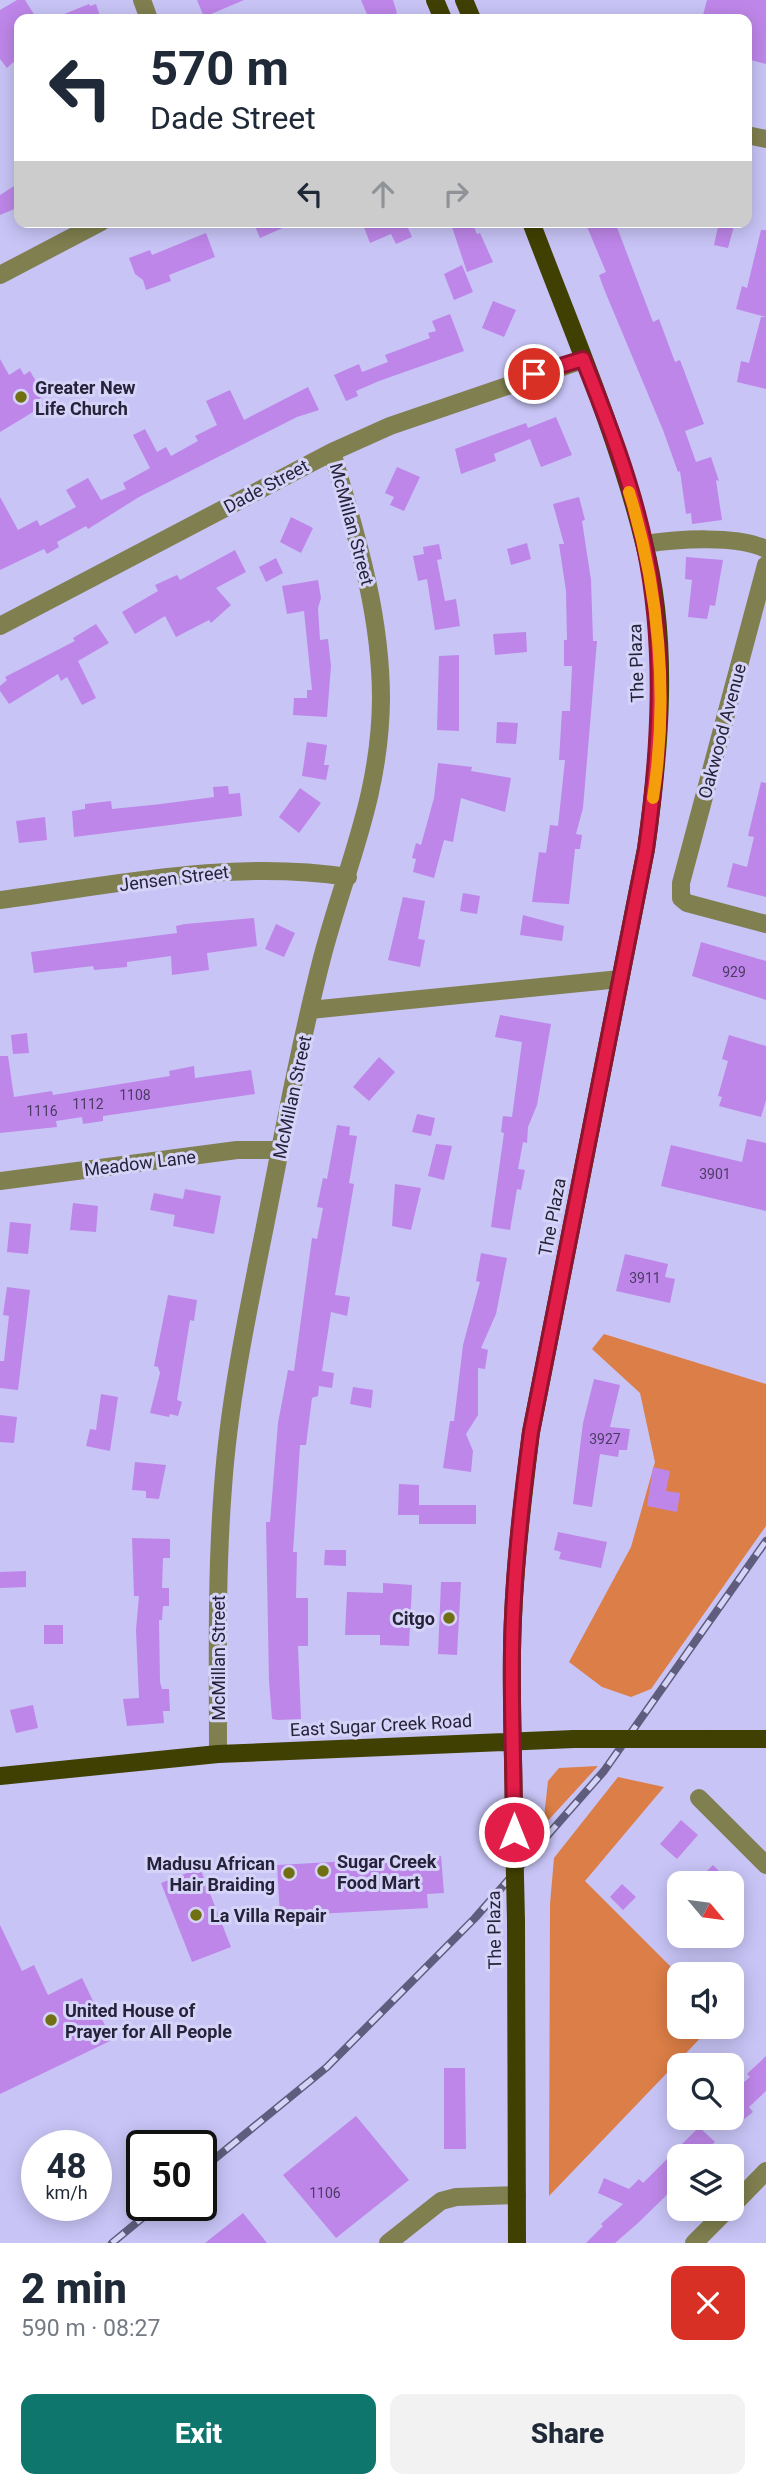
<!DOCTYPE html>
<html lang="en">
<head>
<meta charset="utf-8">
<style>
	body { margin:0; font-family:Roboto,sans-serif; background:#f2f2f3; color:#1f2937; height:100vh; display:flex; flex-direction:column; font-size:26px; white-space:nowrap }
	* { box-sizing:border-box; margin:0 }
	p { font-size:23px; color:#747a83 }
	.icon { flex:none; width:38px; height:38px; fill:none; stroke:currentColor; stroke-width:2; stroke-linecap:round; stroke-linejoin:round }
	.map { position:relative; height:2243px; overflow:hidden }
	.panel { display:flex; flex-direction:column; background:#fff; flex:1 }
	.panel>* { flex:none }
	.banner { position:absolute; left:14px; top:14px; width:738px; height:214px; border-radius:14px; box-shadow:0 4px 18px #0003; background:#fff; color:#1f2937; overflow:hidden }
	.needle { width:46px; rotate:119deg }
	.controls { position:absolute; left:667px; top:1871px; display:grid; gap:14px }
	.controls a { display:grid; place-items:center; width:77px; height:77px; border-radius:14px; background:#fff; box-shadow:0 4px 18px #0003; font-size:35px }
	.speed { position:absolute; left:21px; top:2130px; display:flex; gap:14px; font-size:35px; font-weight:700; text-align:center }
	.speed>* { display:grid; place-content:center; width:91px; height:91px; border-radius:50%; background:#fff; box-shadow:0 4px 18px #0003; line-height:1 }
	.speed small { font-size:18px; font-weight:400 }
	.speed .limit { border:4px solid #111; border-radius:10px; background:#fff; color:#111 }
	.pin { position:absolute; display:grid; place-items:center; width:60px; height:60px; color:#fff; margin:-30px; border:4px solid #fff; border-radius:50%; box-shadow:0 2px 7px #0007 }
	.me { position:absolute; width:77px; margin:-38px; rotate:0deg; stroke-linejoin:round; filter:drop-shadow(0 0 5px #0008) }
	.turn { display:flex; align-items:center; gap:24px; height:147px; padding:0 21px; font-size:32px }
	.turn .icon { width:91px; height:91px; stroke-width:2.5 }
	.turn b { display:block; font-size:49px; line-height:60px }
	.lanes { display:flex; align-items:center; height:66px; padding:0 21px; background:#0003; justify-content:center; gap:35px; direction:ltr }
	.lanes .off { opacity:.35 }
	.round { display:grid; place-items:center; flex:none; width:74px; height:74px; border-radius:14px; background:#f2f2f3 }
	.overview { display:flex; align-items:center; justify-content:space-between; height:119px; padding:0 21px }
	h1 { font-size:42px; font-weight:800; line-height:52px }
	.button { display:flex; gap:14px; margin-top:auto; padding:14px 21px }
	.button a { flex:1; height:80px; border-radius:14px; background:#0f766e; color:#fff; font-size:28px; font-weight:800; line-height:80px; text-align:center }
	.button a+a { background:#f2f2f3; color:#1f2937 }
	.map>svg:first-child { display:block }
	.green { fill:#dc7e47 }
	.building { fill:#be86e9 }
	.lines { fill:none; stroke-linecap:round; stroke-linejoin:round }
	.minor { stroke:#7f7f50; stroke-width:18 }
	.major { stroke:#404002; stroke-width:18 }
	.rail-casing { stroke:#5f5c7d; stroke-width:8 }
	.rail { stroke:#d6d3f9; stroke-width:5; stroke-dasharray:16; stroke-linecap:butt }
	.major-bridge { stroke:#404002; stroke-width:18 }
	.route-casing { stroke:#92132f; stroke-width:18 }
	.route { stroke:#e11d48; stroke-width:12 }
	.slow { stroke:#f59e0b; stroke-width:12 }
	.poi-dot { fill:#707013; stroke:#d6d3f9; stroke-width:2.5 }
	.labels { text-anchor:middle; dominant-baseline:central; stroke-width:6; stroke-linejoin:round; paint-order:stroke }
	.number-label { font-size:14px; fill:#4b3b65 }
	.poi-label { font-size:18px; font-weight:bold; fill:#252239; stroke:#d6d3f9; text-anchor:start }
	.street-label { font-size:18px; fill:#252239; stroke:#d6d3f9 }
</style>
</head>
<body>
<div class="map">
<svg width="766" height="2243" viewBox="0 0 766 2243">
	<rect width="100%" height="100%" fill="#c8c4f6"/>
	<path class="green" d="M 604,1334 L 766,1384 L 766,1526 L 651,1689 L 631,1697 L 602,1687 L 569,1662 L 631,1547 L 655,1462 L 640,1393 L 592,1349 Z
		M 598,1766 L 543,1826 L 548,1781 L 559,1768 Z
		M 618,1777 L 664,1787 L 585,1881 L 679,1975 L 679,2026 L 711,2027 L 549,2196 L 550,1904 L 554,1858 Z"/>
	<path class="building" d="M 17,0 L 25,0 L 37,19 L 19,19 L 19,57 L 7,68 L 0,59 L 0,10 Z
		M 197,0 L 244,0 L 204,17 Z
		M 361,0 L 393,0 L 397,13 L 393,15 L 395,19 L 369,19 Z
		M 707,0 L 766,0 L 766,64 L 747,59 L 747,19 L 702,19 Z
		M 89,4 L 90,6 L 96,4 L 101,19 L 52,19 Z
		M 19,183 L 19,207 L 0,215 L 0,195 Z
		M 253,222 L 296,222 L 260,238 Z
		M 362,222 L 419,222 L 419,223 L 408,228 L 412,237 L 396,244 L 391,234 L 370,243 Z
		M 463,222 L 472,222 L 477,234 L 480,233 L 493,262 L 467,272 L 452,227 Z
		M 585,222 L 615,222 L 653,322 L 659,319 L 675,362 L 680,360 L 704,424 L 685,431 L 696,462 L 711,457 L 719,481 L 716,480 L 722,520 L 692,524 L 691,513 L 686,514 L 680,471 L 678,472 L 663,430 L 604,289 L 599,275 L 606,272 Z
		M 719,222 L 735,222 L 728,248 L 714,245 Z
		M 761,230 L 766,230 L 766,317 L 736,309 L 742,286 L 747,288 Z
		M 206,233 L 215,257 L 169,275 L 171,281 L 146,290 L 143,280 L 135,274 L 129,258 L 150,250 L 152,255 Z
		M 462,265 L 473,292 L 454,300 L 444,274 Z
		M 493,301 L 516,310 L 504,337 L 482,328 Z
		M 450,314 L 464,351 L 379,381 L 356,391 L 358,396 L 346,401 L 334,375 L 359,364 L 362,372 L 388,362 L 385,355 L 430,338 L 428,333 L 436,331 L 432,321 Z
		M 761,317 L 766,317 L 766,389 L 737,382 L 741,361 L 749,363 Z
		M 0,359 L 9,375 L 20,368 L 24,375 L 30,371 L 44,395 L 39,399 L 43,406 L 0,432 Z
		M 308,387 L 319,410 L 297,417 L 139,497 L 88,529 L 86,526 L 57,542 L 59,547 L 47,554 L 44,549 L 0,570 L 0,497 L 18,530 L 37,520 L 40,526 L 76,507 L 66,490 L 88,478 L 101,500 L 126,489 L 123,483 L 150,468 L 133,435 L 145,429 L 157,452 L 166,447 L 171,456 L 198,441 L 195,436 L 217,425 L 206,401 L 230,390 L 244,420 Z
		M 556,417 L 572,455 L 541,467 L 530,439 L 494,454 L 496,461 L 461,474 L 455,449 L 526,423 L 528,428 Z
		M 397,467 L 420,477 L 404,511 L 390,505 L 394,497 L 385,493 Z
		M 579,497 L 585,520 L 582,521 L 591,580 L 593,641 L 597,641 L 583,808 L 576,834 L 582,835 L 580,849 L 575,849 L 569,904 L 532,902 L 539,852 L 546,853 L 550,825 L 558,826 L 565,760 L 559,760 L 562,711 L 570,711 L 572,666 L 564,666 L 564,640 L 567,640 L 566,591 L 559,544 L 564,544 L 553,504 Z
		M 291,517 L 313,528 L 301,553 L 280,542 Z
		M 527,543 L 531,559 L 511,565 L 507,549 Z
		M 439,544 L 442,559 L 437,560 L 445,601 L 456,599 L 460,626 L 435,630 L 427,579 L 418,581 L 413,556 L 424,554 L 423,547 Z
		M 235,550 L 246,572 L 216,588 L 231,605 L 211,623 L 209,620 L 176,637 L 165,616 L 135,634 L 122,612 L 158,591 L 155,585 L 177,575 L 180,580 Z
		M 686,557 L 723,560 L 715,606 L 710,605 L 707,619 L 688,617 L 692,580 L 685,579 Z
		M 276,558 L 283,573 L 266,582 L 259,567 Z
		M 318,580 L 321,598 L 318,608 L 320,640 L 328,639 L 331,666 L 327,717 L 293,715 L 294,698 L 307,698 L 307,690 L 312,690 L 304,611 L 287,614 L 282,586 Z
		M 96,624 L 109,643 L 78,661 L 96,698 L 82,705 L 67,677 L 61,681 L 58,674 L 9,704 L 0,691 L 0,686 L 7,680 L 5,677 L 75,641 L 73,638 Z
		M 526,632 L 527,652 L 495,655 L 493,634 Z
		M 459,655 L 459,731 L 437,730 L 439,656 Z
		M 497,722 L 518,723 L 516,744 L 496,743 Z
		M 307,742 L 327,745 L 324,765 L 329,765 L 326,780 L 302,776 Z
		M 438,763 L 472,767 L 471,771 L 511,778 L 505,812 L 461,798 L 453,842 L 444,840 L 434,878 L 413,872 L 416,859 L 412,858 L 416,843 L 421,845 L 434,798 Z
		M 761,782 L 766,783 L 766,897 L 727,887 L 733,863 L 747,867 L 754,837 L 748,836 Z
		M 228,786 L 229,794 L 240,793 L 242,816 L 74,837 L 72,811 L 85,809 L 85,804 L 111,801 L 112,809 L 161,804 L 214,797 L 213,787 Z
		M 300,788 L 321,803 L 299,833 L 279,817 Z
		M 45,817 L 47,840 L 19,843 L 16,821 Z
		M 463,893 L 480,896 L 477,914 L 460,911 Z
		M 403,897 L 425,901 L 418,939 L 425,940 L 420,967 L 388,960 Z
		M 523,915 L 564,926 L 562,941 L 520,935 Z
		M 254,918 L 257,946 L 207,953 L 209,970 L 172,975 L 171,956 L 127,962 L 127,967 L 94,970 L 93,966 L 34,973 L 31,952 L 177,933 L 176,926 L 185,924 Z
		M 276,924 L 295,933 L 284,957 L 265,949 Z
		M 701,942 L 766,961 L 766,1000 L 692,976 Z
		M 500,1015 L 551,1024 L 537,1105 L 528,1127 L 527,1143 L 523,1142 L 518,1169 L 525,1170 L 521,1190 L 517,1189 L 510,1230 L 491,1227 L 504,1133 L 501,1132 L 503,1116 L 512,1117 L 522,1042 L 495,1037 Z
		M 27,1033 L 29,1053 L 13,1054 L 11,1035 Z
		M 729,1035 L 766,1046 L 766,1100 L 761,1117 L 719,1106 L 722,1097 L 718,1096 L 728,1061 L 722,1059 Z
		M 0,1056 L 8,1056 L 14,1097 L 52,1091 L 53,1095 L 170,1076 L 169,1071 L 194,1066 L 195,1078 L 251,1070 L 255,1094 L 103,1116 L 103,1121 L 83,1124 L 82,1117 L 56,1121 L 57,1127 L 0,1133 Z
		M 379,1057 L 395,1072 L 369,1101 L 353,1087 Z
		M 417,1114 L 435,1118 L 431,1136 L 412,1132 Z
		M 337,1125 L 350,1127 L 349,1135 L 357,1136 L 349,1183 L 354,1184 L 335,1295 L 350,1297 L 347,1316 L 331,1312 L 322,1371 L 334,1373 L 332,1388 L 319,1386 L 318,1396 L 312,1398 L 306,1445 L 300,1445 L 293,1552 L 297,1552 L 296,1598 L 308,1598 L 308,1646 L 298,1646 L 301,1719 L 278,1720 L 272,1719 L 269,1681 L 266,1522 L 270,1522 L 278,1423 L 288,1370 L 294,1371 L 312,1238 L 317,1239 L 323,1208 L 317,1207 L 323,1178 L 327,1179 Z
		M 747,1139 L 766,1143 L 766,1211 L 661,1186 L 671,1145 L 742,1162 Z
		M 436,1144 L 452,1146 L 444,1180 L 428,1176 Z
		M 395,1184 L 421,1188 L 411,1230 L 392,1226 Z
		M 185,1189 L 221,1196 L 214,1234 L 173,1226 L 175,1215 L 150,1210 L 154,1193 L 183,1199 Z
		M 73,1203 L 98,1206 L 96,1232 L 70,1230 Z
		M 10,1222 L 31,1224 L 28,1254 L 7,1252 Z
		M 481,1253 L 507,1258 L 496,1314 L 481,1348 L 488,1350 L 485,1369 L 478,1368 L 478,1415 L 466,1434 L 473,1451 L 471,1472 L 443,1468 L 450,1421 L 454,1421 L 463,1345 L 480,1282 L 476,1281 Z
		M 625,1254 L 668,1264 L 665,1277 L 675,1279 L 670,1303 L 616,1291 Z
		M 7,1287 L 30,1290 L 18,1390 L 0,1388 L 0,1361 L 4,1361 L 9,1316 L 3,1315 Z
		M 168,1295 L 197,1300 L 194,1321 L 190,1320 L 177,1400 L 182,1402 L 178,1416 L 170,1414 L 169,1417 L 150,1413 L 160,1373 L 158,1367 L 154,1366 Z
		M 594,1379 L 620,1385 L 610,1427 L 630,1429 L 627,1450 L 619,1450 L 618,1457 L 600,1454 L 592,1507 L 573,1504 L 583,1423 Z
		M 353,1387 L 373,1390 L 371,1408 L 350,1404 Z
		M 101,1394 L 118,1397 L 110,1451 L 86,1446 L 90,1429 L 96,1430 Z
		M 0,1415 L 17,1417 L 14,1443 L 0,1442 Z
		M 135,1462 L 166,1465 L 159,1499 L 146,1498 L 146,1491 L 132,1490 Z
		M 653,1467 L 670,1471 L 666,1491 L 680,1493 L 677,1512 L 647,1506 Z
		M 399,1484 L 419,1485 L 419,1505 L 476,1505 L 476,1524 L 419,1524 L 419,1515 L 398,1515 Z
		M 558,1532 L 607,1542 L 601,1568 L 559,1559 L 561,1552 L 554,1550 Z
		M 132,1538 L 170,1539 L 170,1558 L 163,1558 L 162,1588 L 169,1588 L 169,1606 L 163,1606 L 162,1620 L 159,1620 L 160,1682 L 162,1689 L 169,1689 L 170,1711 L 163,1711 L 164,1723 L 127,1726 L 123,1699 L 139,1698 L 136,1630 L 139,1596 L 134,1596 Z
		M 325,1550 L 346,1550 L 346,1566 L 324,1565 Z
		M 26,1571 L 26,1587 L 0,1588 L 0,1572 Z
		M 441,1582 L 461,1582 L 457,1655 L 438,1654 Z
		M 383,1583 L 412,1585 L 409,1646 L 380,1645 L 380,1635 L 345,1635 L 347,1592 L 383,1593 Z
		M 44,1625 L 63,1625 L 63,1644 L 44,1644 Z
		M 33,1705 L 38,1728 L 16,1733 L 10,1710 Z
		M 681,1820 L 698,1835 L 677,1859 L 660,1844 Z
		M 441,1856 L 444,1893 L 427,1894 L 428,1908 L 280,1916 L 277,1865 Z
		M 713,1865 L 731,1883 L 695,1883 Z
		M 200,1868 L 231,1947 L 192,1962 L 161,1883 Z
		M 622,1884 L 636,1897 L 623,1910 L 610,1897 Z
		M 0,1925 L 22,1971 L 34,1965 L 48,1995 L 82,1978 L 112,2040 L 0,2094 Z
		M 766,2056 L 766,2091 L 749,2107 L 753,2112 L 732,2129 L 732,2092 L 750,2077 L 747,2074 Z
		M 444,2068 L 465,2068 L 466,2149 L 444,2149 Z
		M 356,2116 L 409,2180 L 336,2238 L 283,2175 Z
		M 699,2127 L 715,2142 L 707,2149 L 715,2156 L 679,2156 L 679,2183 L 638,2223 L 615,2243 L 586,2243 L 603,2226 L 601,2224 L 623,2204 L 598,2193 L 604,2178 L 629,2189 L 639,2179 L 643,2183 Z
		M 243,2213 L 267,2243 L 205,2243 Z"/>
	<g class="lines">
		<path class="minor" d="M 142,0 L 149,19
			M 747,135 L 766,139
			M 0,275 L 101,222
			M 645,544 C 677,539 737,535 766,549
			M 766,565 L 681,883 L 681,898 L 687,903 L 766,924
			M 0,626 L 332,452 L 390,426 L 583,360
			M 0,900 C 114,885 233,859 348,877
			M 310,1010 L 620,979
			M 0,1181 L 237,1150 L 280,1150
			M 218,1754 C 218,1665 216,1576 223,1487 C 229,1401 247,1316 264,1231 C 282,1140 299,1048 322,958 C 346,866 380,798 381,699 C 381,613 356,534 332,452
			M 699,1798 L 766,1865
			M 732,2206 L 766,2171
			M 388,2243 L 441,2201 L 456,2197 L 517,2195
			M 694,2243 L 729,2208"/>
		<path class="major" d="M 435,0 L 443,19
			M 464,0 L 472,19
			M 701,1739 L 766,1739
			M 0,1776 L 218,1754 L 574,1739
			M 514,1832 C 514,1772 511,1711 512,1651 C 513,1577 522,1505 531,1432 L 646,849 C 660,750 670,642 644,543 C 617,433 571,328 531,222
			M 516,1921 L 517,2243"/>
		<g class="rail-casing">
			<path id="rail" d="M 201,2170 L 327,2067 L 475,1918 L 604,1771 L 766,1541
				M 112,2243 L 158,2205"/>
		</g>
		<use href="#rail" class="rail"/>
		<path class="major-bridge" d="M 574,1739 L 701,1739
			M 514,1832 L 516,1921"/>
	</g>
	<g class="lines">
		<g class="route-casing">
			<path id="route" d="M 514,1832 C 514,1772 511,1711 512,1650 C 513,1577 521,1505 531,1432 L 646,849 C 660,749 666,647 645,547 C 632,483 607,419 583,359 L 534,374"/>
		</g>
		<use href="#route" class="route"/>
		<path class="slow" d="M 629,492 C 659,589 669,697 653,798"/>
	</g>
	<g class="poi-dot">
		<circle cx="21" cy="397" r="7"/>
		<circle cx="449" cy="1618" r="7"/>
		<circle cx="323" cy="1871" r="7"/>
		<circle cx="289" cy="1873" r="7"/>
		<circle cx="196" cy="1915" r="7"/>
		<circle cx="51" cy="2020" r="7"/>
	</g>
	<g class="labels">
		<g class="number-label">
			<text x="734" y="972">929</text>
			<text x="135" y="1095">1108</text>
			<text x="88" y="1104">1112</text>
			<text x="42" y="1111">1116</text>
			<text x="715" y="1174">3901</text>
			<text x="645" y="1278">3911</text>
			<text x="605" y="1439">3927</text>
			<text x="325" y="2193">1106</text>
		</g>
		<g class="poi-label">
			<text x="35" y="387">Greater New<tspan x="35" dy="21">Life Church</tspan></text>
			<text x="435" y="1618" text-anchor="end">Citgo</text>
			<text x="337" y="1861">Sugar Creek<tspan x="337" dy="21">Food Mart</tspan></text>
			<text x="275" y="1863" text-anchor="end">Madusu African<tspan x="275" dy="21">Hair Braiding</tspan></text>
			<text x="210" y="1915">La Villa Repair</text>
			<text x="65" y="2010">United House of<tspan x="65" dy="21">Prayer for All People</tspan></text>
		</g>
		<g class="street-label">
			<text transform="translate(266 486) rotate(-28)">Dade Street</text>
			<text transform="translate(352 524) rotate(75)">McMillan Street</text>
			<text transform="translate(636 663) rotate(-92)">The Plaza</text>
			<text transform="translate(722 731) rotate(-75)">Oakwood Avenue</text>
			<text transform="translate(174 878) rotate(-7)">Jensen Street</text>
			<text transform="translate(292 1097) rotate(-78)">McMillan Street</text>
			<text transform="translate(140 1163) rotate(-7)">Meadow Lane</text>
			<text transform="translate(552 1217) rotate(-79)">The Plaza</text>
			<text transform="translate(218 1658) rotate(-90)">McMillan Street</text>
			<text transform="translate(381 1725) rotate(-3)">East Sugar Creek Road</text>
			<text transform="translate(494 1930) rotate(-91)">The Plaza</text>
		</g>
	</g>
</svg>
<div class="controls">
<a><svg class="needle" viewBox="-14 -14 28 28"><path d="M0-13l5 13h-10z" fill="#e53935"/><path d="M0 13l5-13h-10z" fill="#747a83"/></svg></a>
<a><svg class="icon" aria-label="sound" viewBox="0 0 24 24"><path d="M4 9h4l5-4v14l-5-4H4zM17 9q2 3 0 6"/></svg></a>
<a><svg class="icon" aria-label="search" viewBox="0 0 24 24"><circle cx="10" cy="10" r="6"/><path d="M15 15l6 6"/></svg></a>
<a><svg class="icon" aria-label="layers" viewBox="0 0 24 24"><path d="M12 4l9 5-9 5-9-5zM3 14l9 5 9-5"/></svg></a>
</div>
<div class="speed"><div>48<small>km/h</small></div><div class="limit">50</div></div>
<div class="pin" style="left:534px;top:374px;background:#d93025"><svg class="icon" aria-label="arrive" viewBox="0 0 24 24"><path d="M6 21V4h12l-3 4 3 4H6"/></svg></div>
<svg class="me" style="left:514px;top:1832px" viewBox="-20 -20 40 40"><circle r="17" fill="#e11d48" stroke="#fff" stroke-width="3"/><path d="M0-11L8 9 0 5-8 9z" fill="#fff"/></svg>
<div class="banner">
<div class="turn"><svg class="icon" aria-label="left" viewBox="0 0 24 24"><path d="M17 20v-9H6M10 6l-5 5 5 5"/></svg><div><b>570 m</b>Dade Street</div></div>
<div class="lanes"><svg class="icon" aria-label="left" viewBox="0 0 24 24"><path d="M17 20v-9H6M10 6l-5 5 5 5"/></svg><svg class="icon off" aria-label="ahead" viewBox="0 0 24 24"><path d="M12 20V5M6 11l6-6 6 6"/></svg><svg class="icon off" aria-label="right" viewBox="0 0 24 24"><path d="M7 20v-9h11M14 6l5 5-5 5"/></svg></div>
</div>
</div>
<section class="panel">
<div class="overview"><div><h1>2 min</h1><p>590 m · 08:27</p></div><a class="round" style="background:#d93025;color:#fff"><svg class="icon" aria-label="close" viewBox="0 0 24 24"><path d="M6 6l12 12M18 6L6 18"/></svg></a></div>
<div class="button"><a>Exit</a><a>Share</a></div>
</section>
</body>
</html>
